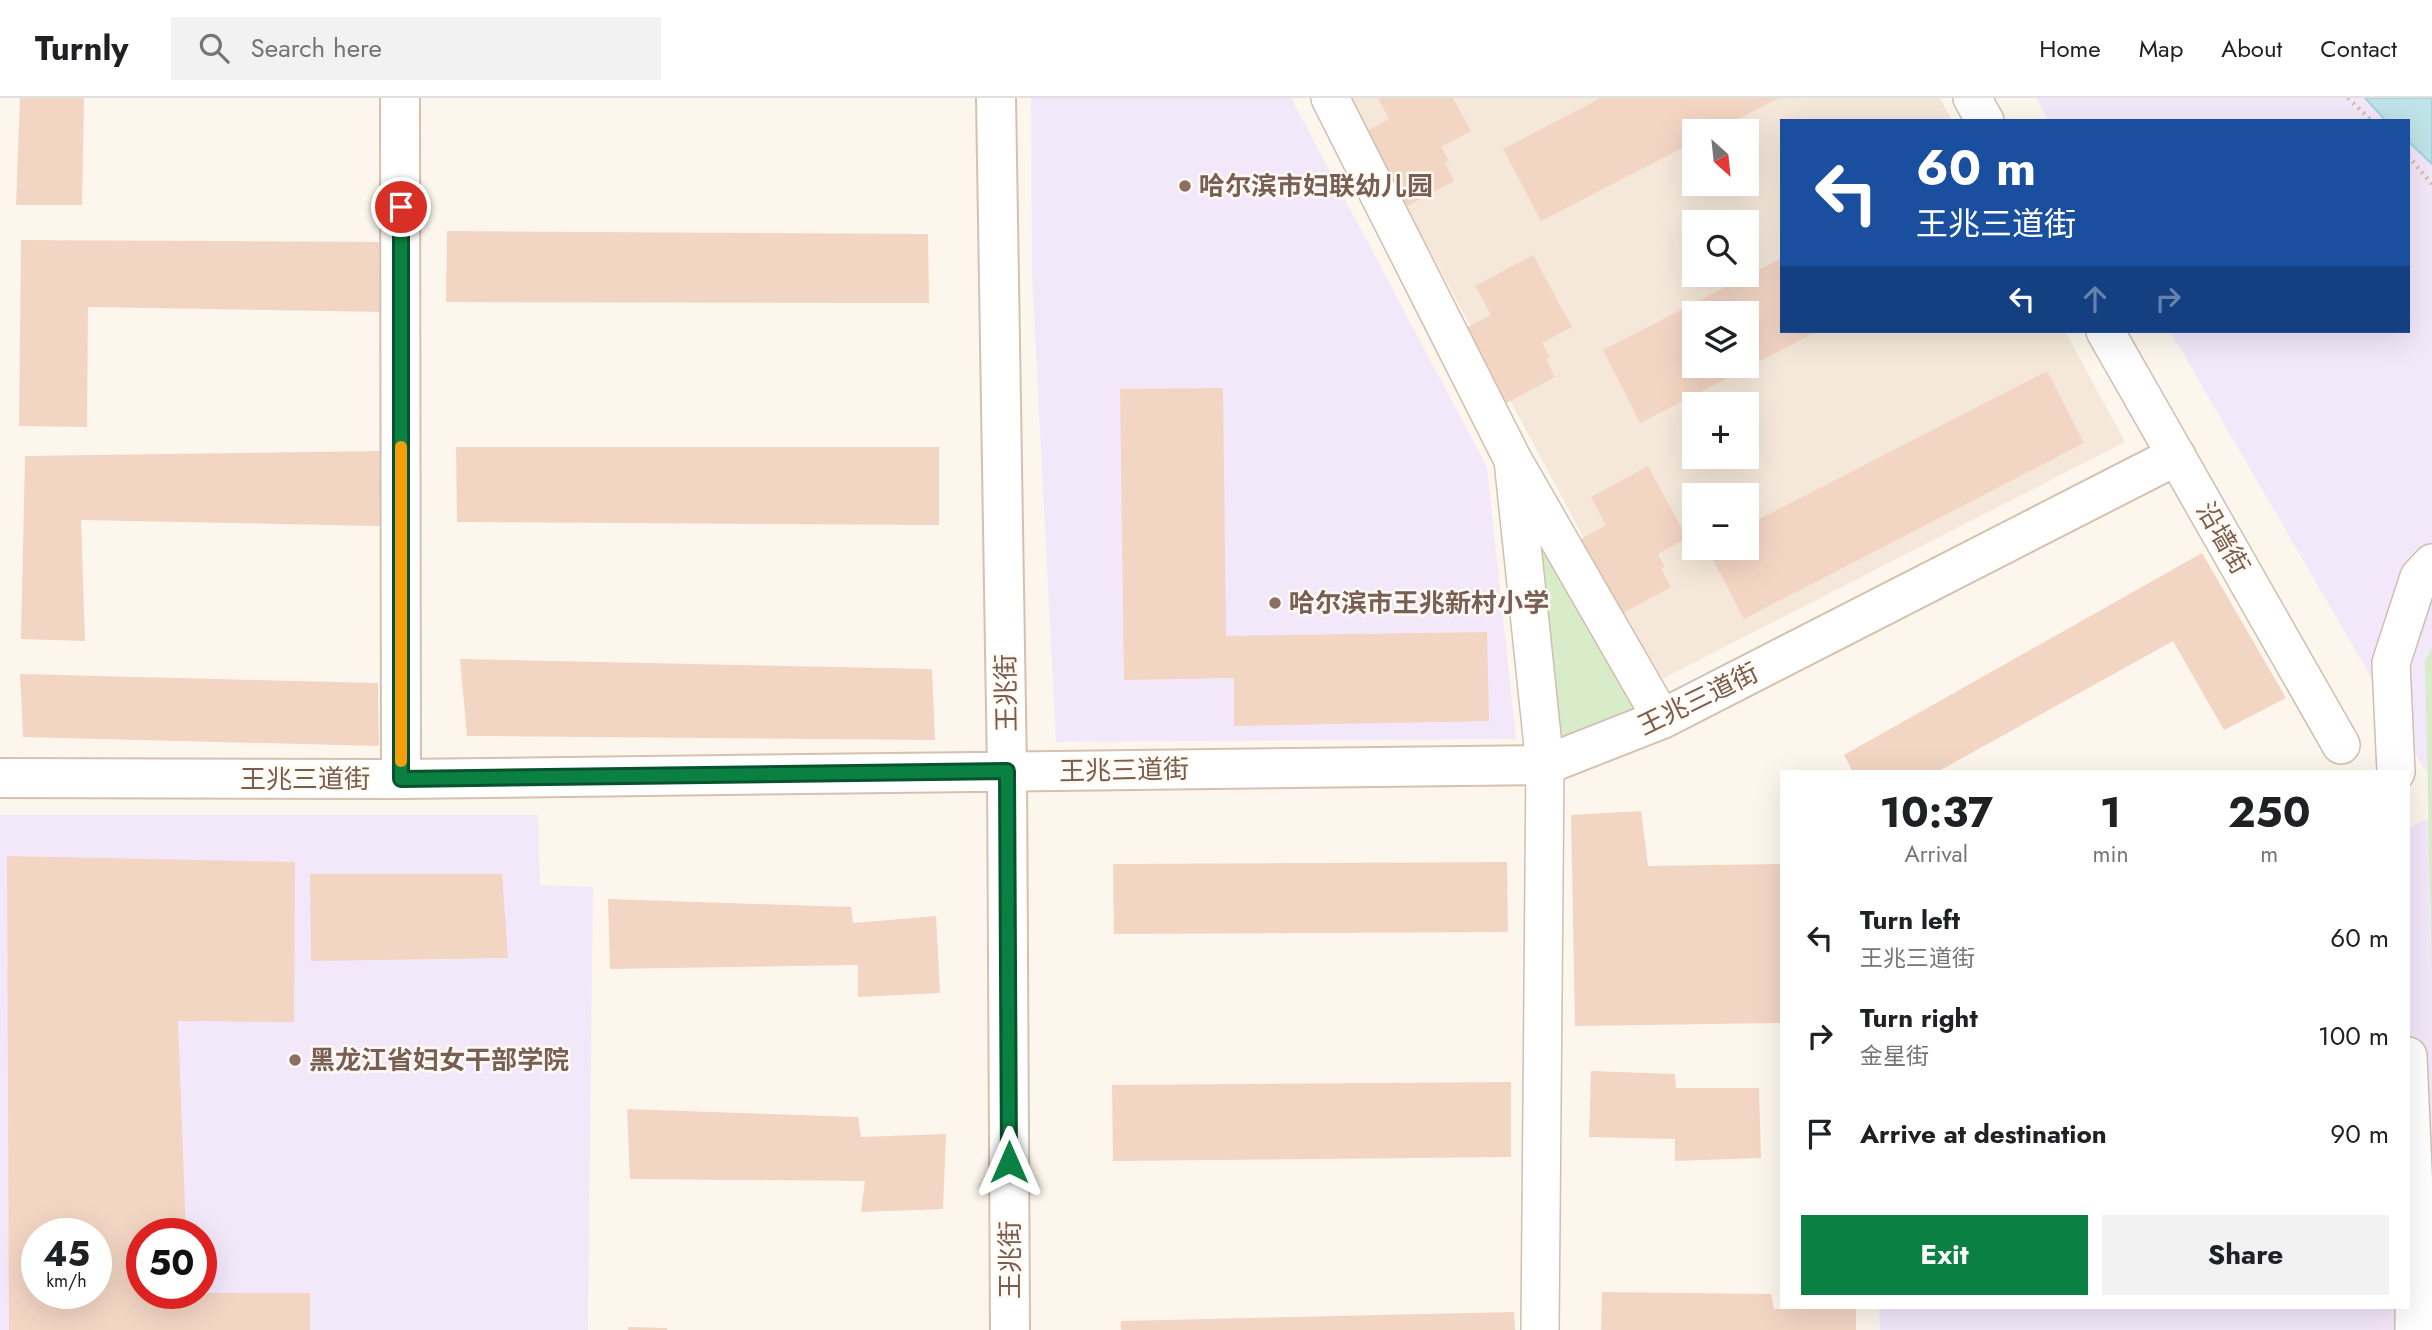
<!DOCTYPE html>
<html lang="en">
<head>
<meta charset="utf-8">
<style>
	body { margin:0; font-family:Jost,"Noto Sans SC",sans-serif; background:#f2f2f2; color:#202124; height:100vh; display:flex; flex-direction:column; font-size:26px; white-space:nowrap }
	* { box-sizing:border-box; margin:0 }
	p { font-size:23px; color:#757577 }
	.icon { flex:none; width:38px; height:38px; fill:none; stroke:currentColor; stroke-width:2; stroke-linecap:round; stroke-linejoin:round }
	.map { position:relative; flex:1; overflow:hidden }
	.details { position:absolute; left:1780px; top:672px; width:630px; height:539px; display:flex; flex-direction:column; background:#fff; border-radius:0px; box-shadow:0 7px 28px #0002 }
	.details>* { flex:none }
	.top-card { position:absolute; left:1780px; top:21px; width:630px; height:214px; border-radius:0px; box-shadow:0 7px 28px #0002; background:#1a4fa0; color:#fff; overflow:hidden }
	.needle { width:46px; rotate:153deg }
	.buttons { position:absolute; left:1682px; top:21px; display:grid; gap:14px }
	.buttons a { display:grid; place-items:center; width:77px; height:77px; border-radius:0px; background:#fff; box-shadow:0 7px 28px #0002; font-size:35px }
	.speed { position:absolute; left:21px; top:1120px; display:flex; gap:14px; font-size:35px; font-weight:700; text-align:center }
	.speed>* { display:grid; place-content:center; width:91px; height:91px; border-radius:50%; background:#fff; box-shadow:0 7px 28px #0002; line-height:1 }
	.speed small { font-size:18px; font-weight:400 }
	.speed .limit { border:10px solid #d22; background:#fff; color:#111 }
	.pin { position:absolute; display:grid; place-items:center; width:60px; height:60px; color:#fff; margin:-30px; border:4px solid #fff; border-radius:50%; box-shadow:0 2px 7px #0007 }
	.me { position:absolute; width:77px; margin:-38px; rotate:0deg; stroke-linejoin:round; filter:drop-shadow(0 0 5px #0008) }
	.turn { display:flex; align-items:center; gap:24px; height:147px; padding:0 21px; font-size:32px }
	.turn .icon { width:91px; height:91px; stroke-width:2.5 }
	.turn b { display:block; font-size:49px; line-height:60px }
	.lanes { display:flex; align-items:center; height:66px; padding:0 21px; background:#0003; justify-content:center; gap:35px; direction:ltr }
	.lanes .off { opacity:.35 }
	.eta { display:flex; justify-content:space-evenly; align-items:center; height:119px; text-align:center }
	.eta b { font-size:42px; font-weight:700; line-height:49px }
	.cta { display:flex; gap:14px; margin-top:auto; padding:14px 21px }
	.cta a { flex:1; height:80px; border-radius:0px; background:#0b8043; color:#fff; font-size:28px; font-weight:700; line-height:80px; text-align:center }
	.cta a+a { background:#f2f2f2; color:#202124 }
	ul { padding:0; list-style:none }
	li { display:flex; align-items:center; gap:21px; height:98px; padding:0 21px }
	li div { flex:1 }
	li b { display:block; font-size:26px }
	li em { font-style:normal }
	header { display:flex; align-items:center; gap:42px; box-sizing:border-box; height:98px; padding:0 35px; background:#fff; border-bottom:2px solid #e0e0e0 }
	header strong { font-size:33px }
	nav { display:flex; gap:38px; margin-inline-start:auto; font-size:24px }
	.search { width:490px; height:63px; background:#f2f2f2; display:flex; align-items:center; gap:18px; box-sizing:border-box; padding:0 24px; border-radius:0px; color:#757577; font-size:26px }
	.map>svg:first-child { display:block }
	.residential { fill:#f5e8da; fill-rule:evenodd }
	.education { fill:#f3e8fa; fill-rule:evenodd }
	.green { fill:#d8ecc9 }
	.water { fill:#bfe3e8; stroke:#a5d3da; stroke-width:2 }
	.building { fill:#f3d5c3; fill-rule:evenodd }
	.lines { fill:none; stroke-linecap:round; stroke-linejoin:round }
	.street-casing { stroke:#d1beb0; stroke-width:40 }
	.secondary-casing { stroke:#d6c0b0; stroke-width:42 }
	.path { stroke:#d9b8a5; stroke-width:4.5; stroke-dasharray:2 5; stroke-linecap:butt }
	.street { stroke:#fff; stroke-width:37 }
	.secondary { stroke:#fff; stroke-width:38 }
	.route-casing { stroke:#07532c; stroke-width:18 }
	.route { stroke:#0b8043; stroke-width:12 }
	.slow { stroke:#f59e0b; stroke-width:12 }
	.education-dot { fill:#8d6e63; stroke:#fffaf3; stroke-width:2.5 }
	.labels { text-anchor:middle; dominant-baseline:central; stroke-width:5; stroke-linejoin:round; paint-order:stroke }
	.education-label { font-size:26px; font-weight:bold; fill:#785e54; stroke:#fffaf3; text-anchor:start }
	.street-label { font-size:26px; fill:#7a5c4d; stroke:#fffaf3 }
</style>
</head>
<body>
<header>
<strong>Turnly</strong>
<div class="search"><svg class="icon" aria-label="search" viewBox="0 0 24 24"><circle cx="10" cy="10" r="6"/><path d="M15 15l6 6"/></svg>Search here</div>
<nav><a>Home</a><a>Map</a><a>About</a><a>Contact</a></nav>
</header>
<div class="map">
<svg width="2432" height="1232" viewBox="0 0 2432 1232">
	<rect width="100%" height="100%" fill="#fdf6ec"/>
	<path class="residential" d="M 1348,0 L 1940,0 L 1952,23 L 1782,23 L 1782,233 L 2065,233 L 2125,344 L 1660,582 ZM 1694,33 L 1746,33 L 1746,86 L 1694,86 ZM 1694,124 L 1746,124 L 1746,177 L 1694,177 ZM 1694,215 L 1746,215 L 1746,268 L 1694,268 ZM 1694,306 L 1746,306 L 1746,359 L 1694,359 ZM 1694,397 L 1746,397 L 1746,450 L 1694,450 Z"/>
	<path class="education" d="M 1031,0 L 1291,0 L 1487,369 L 1516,641 L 1056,644 L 1032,177 Z
		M 2036,0 L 2432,0 L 2432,684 L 2170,233 L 2408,233 L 2408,23 L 2049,23 Z
		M 0,717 L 538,717 L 540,787 L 593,789 L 588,1232 L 0,1232 ZM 37,1136 L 96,1136 L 96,1195 L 37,1195 ZM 142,1136 L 201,1136 L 201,1195 L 142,1195 Z
		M 2432,719 L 2432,1232 L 1880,1232 L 1879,1209 L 2408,1209 L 2408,730 Z"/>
	<path class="green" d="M 1535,423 L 1645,616 L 1545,667 Z
		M 2432,550 L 2432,880 L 2425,563 Z"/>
	<path class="water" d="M 2365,0 L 2432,0 L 2432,66 L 2408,43 L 2408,23 L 2386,23 Z"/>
	<path class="building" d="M 20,0 L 84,0 L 82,107 L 16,107 Z
		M 1378,0 L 1453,0 L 1471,33 L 1441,49 L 1449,63 L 1445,65 L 1454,83 L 1398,113 L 1357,38 L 1389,21 Z
		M 1601,0 L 1779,0 L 1715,33 L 1694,33 L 1694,44 L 1541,123 L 1503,51 Z
		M 447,133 L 928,136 L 929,205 L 446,204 Z
		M 21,142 L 379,144 L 382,214 L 88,209 L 87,329 L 19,328 Z
		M 1533,157 L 1572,229 L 1542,245 L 1550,259 L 1546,261 L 1555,279 L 1499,309 L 1458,234 L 1491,217 L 1475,188 Z
		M 1782,160 L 1782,233 L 1818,233 L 1640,325 L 1603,252 ZM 1694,215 L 1746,215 L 1746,268 L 1694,268 Z
		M 2047,273 L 2084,345 L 1744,521 L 1707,450 L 1746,450 L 1746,428 Z
		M 1223,290 L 1226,538 L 1487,534 L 1489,623 L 1234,628 L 1234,580 L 1124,582 L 1120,291 Z
		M 456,349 L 939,349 L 939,427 L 457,424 Z
		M 381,353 L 381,428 L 81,422 L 85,543 L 21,541 L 25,358 Z
		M 1648,368 L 1687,440 L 1658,456 L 1665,469 L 1661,471 L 1671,489 L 1614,520 L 1574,445 L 1606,427 L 1591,399 Z
		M 2202,455 L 2286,600 L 2224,632 L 2173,543 L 1937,674 L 1853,674 L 1844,657 Z
		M 460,561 L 932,571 L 935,642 L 467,638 Z
		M 20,576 L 378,585 L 379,648 L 23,639 Z
		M 1641,713 L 1648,768 L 1782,766 L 1782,925 L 1575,928 L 1571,717 Z
		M 7,758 L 295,764 L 294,924 L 178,923 L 186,1136 L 142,1136 L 142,1195 L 310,1195 L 310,1232 L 9,1232 ZM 37,1136 L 96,1136 L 96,1195 L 37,1195 Z
		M 1507,764 L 1508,834 L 1114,836 L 1113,766 Z
		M 310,776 L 502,776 L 508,860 L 311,863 Z
		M 608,801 L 851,809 L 853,825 L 936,818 L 940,895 L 858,899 L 858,867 L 610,871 Z
		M 1591,973 L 1675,976 L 1676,990 L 1759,990 L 1761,1060 L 1675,1063 L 1675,1041 L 1589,1039 Z
		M 1511,984 L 1511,1059 L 1113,1063 L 1112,987 Z
		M 627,1011 L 858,1019 L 861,1039 L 946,1036 L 943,1111 L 861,1114 L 865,1083 L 630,1081 Z
		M 1602,1194 L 1771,1196 L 1774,1211 L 1856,1210 L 1856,1232 L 1601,1232 Z
		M 1514,1214 L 1515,1232 L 1121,1232 L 1121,1223 Z
		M 628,1229 L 667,1230 L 667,1232 L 628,1232 Z"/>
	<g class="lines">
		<g class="street-casing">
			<path id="street" d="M 1330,0 L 1513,362 L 1662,621
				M 1972,0 L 1985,23
				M 2105,233 L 2341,647
				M 1513,362 L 1545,667 L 1540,1232
				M 2396,674 L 2391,565 L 2419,479 L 2432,465
				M 2408,958 L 2415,1117 L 2414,1232"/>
		</g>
		<g class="secondary-casing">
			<path id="secondary" d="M 400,0 L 401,681
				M 996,0 L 1007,673 L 1010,1232
				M 0,680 L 401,681 L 1545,667 L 1662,621 L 2176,358"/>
		</g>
		<path class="path" d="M 2348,0 L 2372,23
			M 2408,58 L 2432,86"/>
		<use href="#street" class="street"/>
		<use href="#secondary" class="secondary"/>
	</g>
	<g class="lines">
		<g class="route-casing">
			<path id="route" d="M 401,109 L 401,681 L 1007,673 L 1009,1064"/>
		</g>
		<use href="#route" class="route"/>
		<path class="slow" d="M 401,349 L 401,663"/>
	</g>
	<g class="education-dot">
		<circle cx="1185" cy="88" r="7"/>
		<circle cx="1275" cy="505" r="7"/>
		<circle cx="295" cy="962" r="7"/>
	</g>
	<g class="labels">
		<g class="education-label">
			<text x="1199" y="88">哈尔滨市妇联幼儿园</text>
			<text x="1289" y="505">哈尔滨市王兆新村小学</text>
			<text x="309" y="962">黑龙江省妇女干部学院</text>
		</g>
		<g class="street-label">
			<text transform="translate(2223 440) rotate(60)">沿墙街</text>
			<text transform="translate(1006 595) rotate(-91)">王兆街</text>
			<text transform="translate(1698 601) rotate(-26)">王兆三道街</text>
			<text transform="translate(1124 672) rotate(-1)">王兆三道街</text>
			<text x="305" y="681">王兆三道街</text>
			<text transform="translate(1010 1162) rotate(-90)">王兆街</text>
		</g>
	</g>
</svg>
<div class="buttons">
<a><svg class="needle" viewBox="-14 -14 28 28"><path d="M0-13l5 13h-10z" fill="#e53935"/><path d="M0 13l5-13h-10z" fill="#757577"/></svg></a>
<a><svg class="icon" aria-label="search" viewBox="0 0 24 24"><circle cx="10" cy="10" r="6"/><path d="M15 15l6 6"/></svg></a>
<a><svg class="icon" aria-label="layers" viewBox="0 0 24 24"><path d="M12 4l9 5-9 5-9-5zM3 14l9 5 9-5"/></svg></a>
<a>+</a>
<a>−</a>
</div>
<div class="speed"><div>45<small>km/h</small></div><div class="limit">50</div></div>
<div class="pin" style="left:401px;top:109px;background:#d93025"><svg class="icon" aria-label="arrive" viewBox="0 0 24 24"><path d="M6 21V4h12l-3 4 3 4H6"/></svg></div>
<svg class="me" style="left:1009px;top:1064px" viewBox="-20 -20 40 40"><path d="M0-17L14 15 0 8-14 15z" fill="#0b8043" stroke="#fff" stroke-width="4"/></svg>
<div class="top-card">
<div class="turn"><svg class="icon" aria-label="left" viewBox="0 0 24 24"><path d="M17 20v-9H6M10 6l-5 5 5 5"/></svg><div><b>60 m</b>王兆三道街</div></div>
<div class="lanes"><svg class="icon" aria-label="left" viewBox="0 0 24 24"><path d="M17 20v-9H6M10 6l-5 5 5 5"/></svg><svg class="icon off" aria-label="ahead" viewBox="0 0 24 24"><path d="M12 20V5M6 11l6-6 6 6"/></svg><svg class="icon off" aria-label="right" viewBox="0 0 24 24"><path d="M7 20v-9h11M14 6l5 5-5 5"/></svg></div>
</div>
<section class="details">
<div class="eta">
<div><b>10:37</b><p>Arrival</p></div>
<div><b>1</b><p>min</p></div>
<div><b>250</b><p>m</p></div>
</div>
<ul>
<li><svg class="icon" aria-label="left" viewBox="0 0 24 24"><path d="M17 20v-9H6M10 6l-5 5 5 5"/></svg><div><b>Turn left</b><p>王兆三道街</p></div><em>60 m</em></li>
<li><svg class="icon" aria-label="right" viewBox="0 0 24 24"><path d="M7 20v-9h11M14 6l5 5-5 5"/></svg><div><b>Turn right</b><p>金星街</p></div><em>100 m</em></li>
<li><svg class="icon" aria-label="arrive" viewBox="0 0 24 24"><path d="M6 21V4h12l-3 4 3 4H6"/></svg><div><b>Arrive at destination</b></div><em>90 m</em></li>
</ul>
<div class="cta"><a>Exit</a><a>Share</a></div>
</section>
</div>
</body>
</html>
